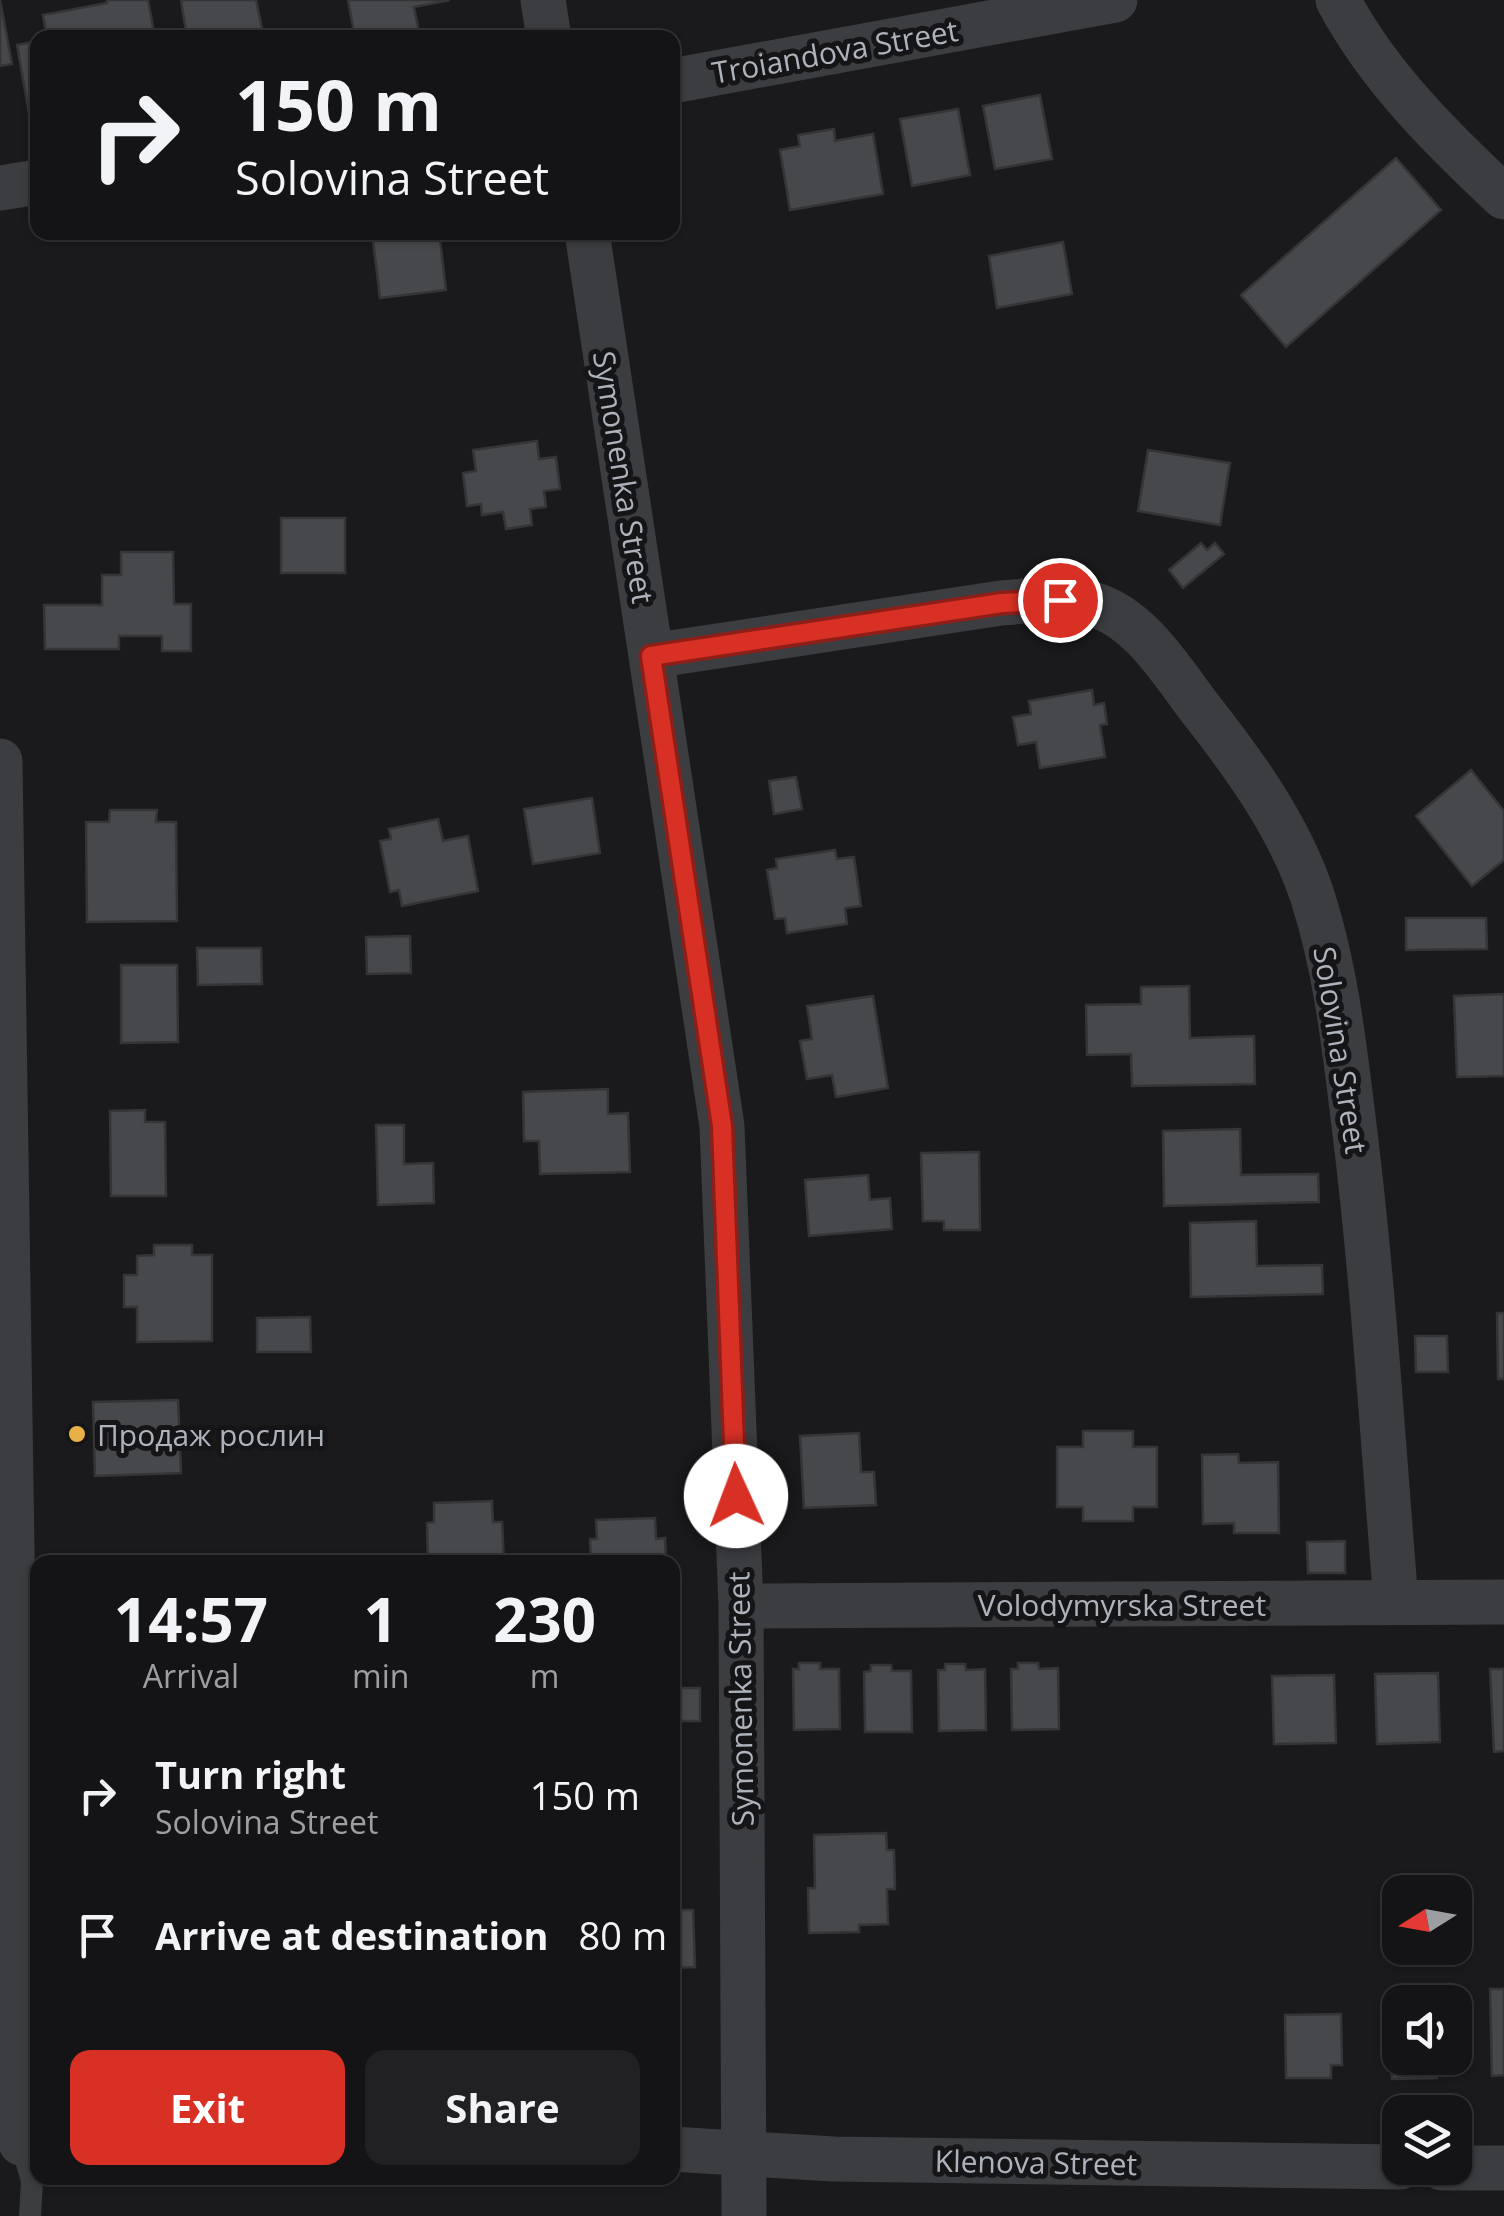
<!DOCTYPE html>
<html lang="en">
<head>
<meta charset="utf-8">
<style>
	body { margin:0; font-family:"Open Sans",sans-serif; background:#212123; color:#f1f3f6; height:100vh; display:flex; flex-direction:column; font-size:38px; white-space:nowrap }
	* { box-sizing:border-box; margin:0 }
	p { font-size:32px; color:#9d9ea1 }
	.icon { flex:none; width:55px; height:55px; fill:none; stroke:currentColor; stroke-width:2; stroke-linecap:round; stroke-linejoin:round }
	.map { position:relative; flex:1; overflow:hidden }
	.drawer { position:absolute; left:30px; top:1555px; width:650px; height:630px; display:flex; flex-direction:column; background:#141416; border-radius:20px; box-shadow:0 2px 8px #0004,0 0 0 2px #333335 }
	.drawer>* { flex:none }
	.banner { position:absolute; left:30px; top:30px; width:650px; height:210px; border-radius:20px; box-shadow:0 2px 8px #0004,0 0 0 2px #333335; background:#141416; color:#f1f3f6; overflow:hidden }
	.needle { width:65px; rotate:259deg }
	.buttons { position:absolute; left:1382px; top:1875px; display:grid; gap:20px }
	.buttons a { display:grid; place-items:center; width:90px; height:90px; border-radius:20px; background:#141416; box-shadow:0 2px 8px #0004,0 0 0 2px #333335; font-size:50px }
	.pin { position:absolute; display:grid; place-items:center; width:85px; height:85px; color:#fff; margin:-42px; border:5px solid #fff; border-radius:50%; box-shadow:0 2px 10px #0007 }
	.me { position:absolute; width:110px; margin:-55px; rotate:358deg; stroke-linejoin:round; filter:drop-shadow(0 0 8px #0008) }
	.turn { display:flex; align-items:center; gap:35px; height:210px; padding:0 40px; font-size:45px }
	.turn .icon { width:130px; height:130px; stroke-width:2.5 }
	.turn b { display:block; font-size:70px; line-height:85px }
	.eta { display:flex; justify-content:space-evenly; align-items:center; height:170px; text-align:center }
	.eta b { font-size:60px; font-weight:700; line-height:70px }
	.cta { display:flex; gap:20px; margin-top:auto; padding:20px 40px }
	.cta a { flex:1; height:115px; border-radius:20px; background:#d93025; color:#fff; font-size:40px; font-weight:700; line-height:115px; text-align:center }
	.cta a+a { background:#212123; color:#f1f3f6 }
	ul { padding:0; list-style:none }
	li { display:flex; align-items:center; gap:30px; height:140px; padding:0 40px }
	li div { flex:1 }
	li b { display:block; font-size:38px }
	li em { font-style:normal }
	.map>svg:first-child { display:block }
	.building { fill:#47484c; stroke:#353538; stroke-width:2.5 }
	.lines { fill:none; stroke-linecap:round; stroke-linejoin:round }
	.lane { stroke:#3c3d41; stroke-width:22 }
	.street { stroke:#3c3d41; stroke-width:45 }
	.route-casing { stroke:#8d1f18; stroke-width:25 }
	.route { stroke:#d93025; stroke-width:18 }
	.poi-dot { fill:#e8b147; stroke:#151518; stroke-width:4 }
	.labels { text-anchor:middle; dominant-baseline:central; stroke-width:10; stroke-linejoin:round; paint-order:stroke }
	.street-label { font-size:30px; fill:#aeb2bb; stroke:#151518 }
	.poi-label { font-size:30px; fill:#aeb2bb; stroke:#151518; text-anchor:start }
</style>
</head>
<body>
<div class="map">
<svg width="1504" height="2216" viewBox="0 0 1504 2216">
	<rect width="100%" height="100%" fill="#1a1a1d"/>
	<path class="building" d="M 0,0 L 12,64 L 0,66 Z
		M 107,0 L 148,0 L 155,38 L 47,38 L 43,15 L 107,3 Z
		M 181,0 L 256,0 L 264,38 L 187,38 Z
		M 348,0 L 450,0 L 414,7 L 419,32 L 391,38 L 355,38 Z
		M 38,41 L 38,129 L 32,130 L 17,45 Z
		M 1040,95 L 1052,159 L 995,169 L 983,106 Z
		M 958,109 L 970,175 L 912,186 L 900,119 Z
		M 834,129 L 835,141 L 873,134 L 883,194 L 790,210 L 780,150 L 800,146 L 798,135 Z
		M 1396,158 L 1441,210 L 1286,347 L 1241,295 Z
		M 372,232 L 439,232 L 446,290 L 380,298 Z
		M 1063,242 L 1072,294 L 997,308 L 989,256 Z
		M 537,441 L 539,459 L 556,457 L 560,489 L 544,491 L 546,507 L 530,509 L 532,525 L 506,529 L 503,512 L 482,515 L 481,504 L 467,506 L 463,473 L 476,471 L 473,450 Z
		M 1148,450 L 1230,463 L 1220,525 L 1138,511 Z
		M 281,518 L 345,518 L 345,573 L 281,573 Z
		M 1201,543 L 1207,550 L 1215,543 L 1224,554 L 1183,588 L 1169,570 Z
		M 121,552 L 173,552 L 174,604 L 191,604 L 191,651 L 162,651 L 162,636 L 119,636 L 119,649 L 45,649 L 44,605 L 102,605 L 102,575 L 121,575 Z
		M 1092,690 L 1094,705 L 1104,703 L 1107,724 L 1100,725 L 1105,757 L 1040,768 L 1036,742 L 1018,745 L 1013,717 L 1031,714 L 1029,701 Z
		M 1471,770 L 1504,811 L 1504,860 L 1472,886 L 1416,816 Z
		M 796,777 L 802,809 L 774,814 L 769,781 Z
		M 592,798 L 600,853 L 533,864 L 524,809 Z
		M 110,810 L 157,810 L 156,822 L 176,822 L 177,921 L 87,922 L 86,822 L 109,822 Z
		M 438,819 L 443,841 L 468,836 L 478,891 L 402,906 L 399,890 L 390,892 L 380,841 L 391,839 L 389,829 Z
		M 835,850 L 837,859 L 854,857 L 861,906 L 845,908 L 847,924 L 787,933 L 785,918 L 775,919 L 767,870 L 777,868 L 776,859 Z
		M 1406,918 L 1486,918 L 1487,949 L 1406,950 Z
		M 410,936 L 411,973 L 367,974 L 366,937 Z
		M 197,948 L 261,948 L 262,984 L 198,985 Z
		M 121,965 L 177,965 L 178,1042 L 121,1043 Z
		M 1189,986 L 1190,1038 L 1254,1036 L 1255,1084 L 1132,1086 L 1131,1054 L 1087,1055 L 1086,1005 L 1141,1004 L 1141,987 Z
		M 1504,994 L 1504,1076 L 1457,1077 L 1454,996 Z
		M 873,996 L 888,1088 L 836,1097 L 832,1075 L 807,1079 L 800,1041 L 812,1039 L 807,1006 Z
		M 608,1089 L 608,1114 L 628,1113 L 630,1172 L 540,1174 L 539,1141 L 524,1141 L 523,1092 Z
		M 145,1110 L 145,1122 L 165,1122 L 166,1196 L 111,1196 L 110,1111 Z
		M 376,1125 L 404,1125 L 404,1164 L 433,1163 L 434,1203 L 378,1205 Z
		M 1240,1129 L 1241,1175 L 1318,1174 L 1319,1202 L 1164,1206 L 1163,1131 Z
		M 979,1152 L 980,1230 L 944,1230 L 944,1221 L 923,1221 L 921,1153 Z
		M 868,1175 L 870,1200 L 890,1198 L 892,1229 L 809,1236 L 805,1180 Z
		M 1256,1221 L 1257,1266 L 1322,1265 L 1323,1294 L 1191,1297 L 1190,1223 Z
		M 154,1245 L 192,1245 L 192,1255 L 212,1255 L 212,1341 L 137,1342 L 137,1307 L 124,1307 L 124,1275 L 137,1275 L 137,1256 L 154,1255 Z
		M 1497,1313 L 1504,1313 L 1504,1379 L 1498,1379 Z
		M 310,1317 L 311,1352 L 257,1352 L 257,1318 Z
		M 1415,1336 L 1447,1336 L 1448,1372 L 1416,1372 Z
		M 178,1400 L 181,1473 L 95,1476 L 93,1402 Z
		M 1083,1431 L 1133,1431 L 1133,1447 L 1157,1447 L 1157,1507 L 1133,1507 L 1133,1521 L 1083,1521 L 1083,1507 L 1057,1507 L 1057,1447 L 1083,1447 Z
		M 859,1433 L 861,1472 L 874,1472 L 876,1505 L 804,1508 L 800,1436 Z
		M 1238,1454 L 1239,1463 L 1278,1462 L 1279,1533 L 1234,1533 L 1234,1523 L 1203,1524 L 1202,1455 Z
		M 492,1501 L 493,1522 L 502,1522 L 504,1562 L 428,1562 L 427,1523 L 434,1522 L 434,1503 Z
		M 655,1518 L 656,1539 L 665,1538 L 666,1562 L 591,1562 L 590,1539 L 597,1539 L 596,1520 Z
		M 1345,1541 L 1345,1573 L 1308,1573 L 1307,1542 Z
		M 799,1663 L 820,1663 L 820,1669 L 839,1669 L 840,1729 L 794,1730 L 793,1669 L 799,1669 Z
		M 1018,1663 L 1038,1663 L 1039,1669 L 1058,1668 L 1059,1729 L 1012,1730 L 1011,1669 L 1018,1669 Z
		M 945,1664 L 965,1664 L 966,1670 L 985,1669 L 986,1730 L 939,1731 L 938,1670 L 945,1670 Z
		M 871,1665 L 891,1665 L 892,1671 L 911,1671 L 912,1732 L 865,1732 L 864,1672 L 871,1671 Z
		M 1490,1669 L 1504,1669 L 1504,1751 L 1494,1752 Z
		M 1438,1673 L 1440,1742 L 1377,1744 L 1375,1674 Z
		M 1334,1675 L 1336,1743 L 1274,1744 L 1272,1676 Z
		M 672,1688 L 700,1688 L 700,1721 L 672,1721 Z
		M 886,1833 L 887,1850 L 894,1850 L 895,1889 L 887,1889 L 888,1924 L 859,1925 L 859,1932 L 809,1933 L 808,1888 L 815,1888 L 814,1835 Z
		M 672,1910 L 693,1910 L 695,1967 L 672,1968 Z
		M 1490,1989 L 1504,1989 L 1504,2075 L 1492,2076 Z
		M 1341,2014 L 1342,2065 L 1331,2065 L 1331,2078 L 1286,2078 L 1285,2015 Z
		M 1400,2015 L 1400,2058 L 1447,2058 L 1447,2065 L 1436,2065 L 1437,2078 L 1392,2079 L 1389,2016 Z"/>
	<g class="lines">
		<path class="lane" d="M 21,2143 L 32,2181 L 30,2216"/>
		<path class="street" d="M 543,0 L 549,38
			M 1338,0 C 1378,76 1442,139 1504,197
			M 672,81 L 1115,0
			M 0,188 L 38,182
			M 587,232 L 722,1126 L 741,1606 L 744,2216
			M 651,656 L 1001,603 C 1031,601 1063,595 1092,604 C 1139,617 1171,670 1199,707 C 1244,764 1289,826 1312,895 C 1337,972 1345,1053 1355,1133 C 1374,1289 1383,1445 1396,1602
			M 0,761 L 21,2143
			M 741,1606 L 1504,1602
			M 672,2149 L 833,2159 L 1400,2167
			M 1442,2168 L 1504,2168"/>
	</g>
	<g class="lines">
		<g class="route-casing">
			<path id="route" d="M 736,1496 L 722,1126 L 651,656 L 1002,603 L 1060,600"/>
		</g>
		<use href="#route" class="route"/>
	</g>
	<circle class="poi-dot" cx="77" cy="1434" r="10"/>
	<g class="labels">
		<g class="street-label">
			<text transform="translate(835 51) rotate(-10)">Troiandova Street</text>
			<text transform="translate(624 477) rotate(81)">Symonenka Street</text>
			<text transform="translate(1341 1050) rotate(81)">Solovina Street</text>
			<text x="1122" y="1604">Volodymyrska Street</text>
			<text transform="translate(740 1699) rotate(-91)">Symonenka Street</text>
			<text transform="translate(1036 2162) rotate(1)">Klenova Street</text>
		</g>
		<g class="poi-label">
			<text x="97" y="1434">Продаж рослин</text>
		</g>
	</g>
</svg>
<div class="buttons">
<a><svg class="needle" viewBox="-14 -14 28 28"><path d="M0-13l5 13h-10z" fill="#e53935"/><path d="M0 13l5-13h-10z" fill="#9d9ea1"/></svg></a>
<a><svg class="icon" aria-label="sound" viewBox="0 0 24 24"><path d="M4 9h4l5-4v14l-5-4H4zM17 9q2 3 0 6"/></svg></a>
<a><svg class="icon" aria-label="layers" viewBox="0 0 24 24"><path d="M12 4l9 5-9 5-9-5zM3 14l9 5 9-5"/></svg></a>
</div>
<div class="pin" style="left:1060px;top:600px;background:#d93025"><svg class="icon" aria-label="arrive" viewBox="0 0 24 24"><path d="M6 21V4h12l-3 4 3 4H6"/></svg></div>
<svg class="me" style="left:736px;top:1496px" viewBox="-20 -20 40 40"><circle r="19" fill="#fff"/><path d="M0-13L10 11 0 6-10 11z" fill="#d93025"/></svg>
<div class="banner">
<div class="turn"><svg class="icon" aria-label="right" viewBox="0 0 24 24"><path d="M7 20v-9h11M14 6l5 5-5 5"/></svg><div><b>150 m</b>Solovina Street</div></div>
</div>
<section class="drawer">
<div class="eta">
<div><b>14:57</b><p>Arrival</p></div>
<div><b>1</b><p>min</p></div>
<div><b>230</b><p>m</p></div>
</div>
<ul>
<li><svg class="icon" aria-label="right" viewBox="0 0 24 24"><path d="M7 20v-9h11M14 6l5 5-5 5"/></svg><div><b>Turn right</b><p>Solovina Street</p></div><em>150 m</em></li>
<li><svg class="icon" aria-label="arrive" viewBox="0 0 24 24"><path d="M6 21V4h12l-3 4 3 4H6"/></svg><div><b>Arrive at destination</b></div><em>80 m</em></li>
</ul>
<div class="cta"><a>Exit</a><a>Share</a></div>
</section>
</div>
</body>
</html>
